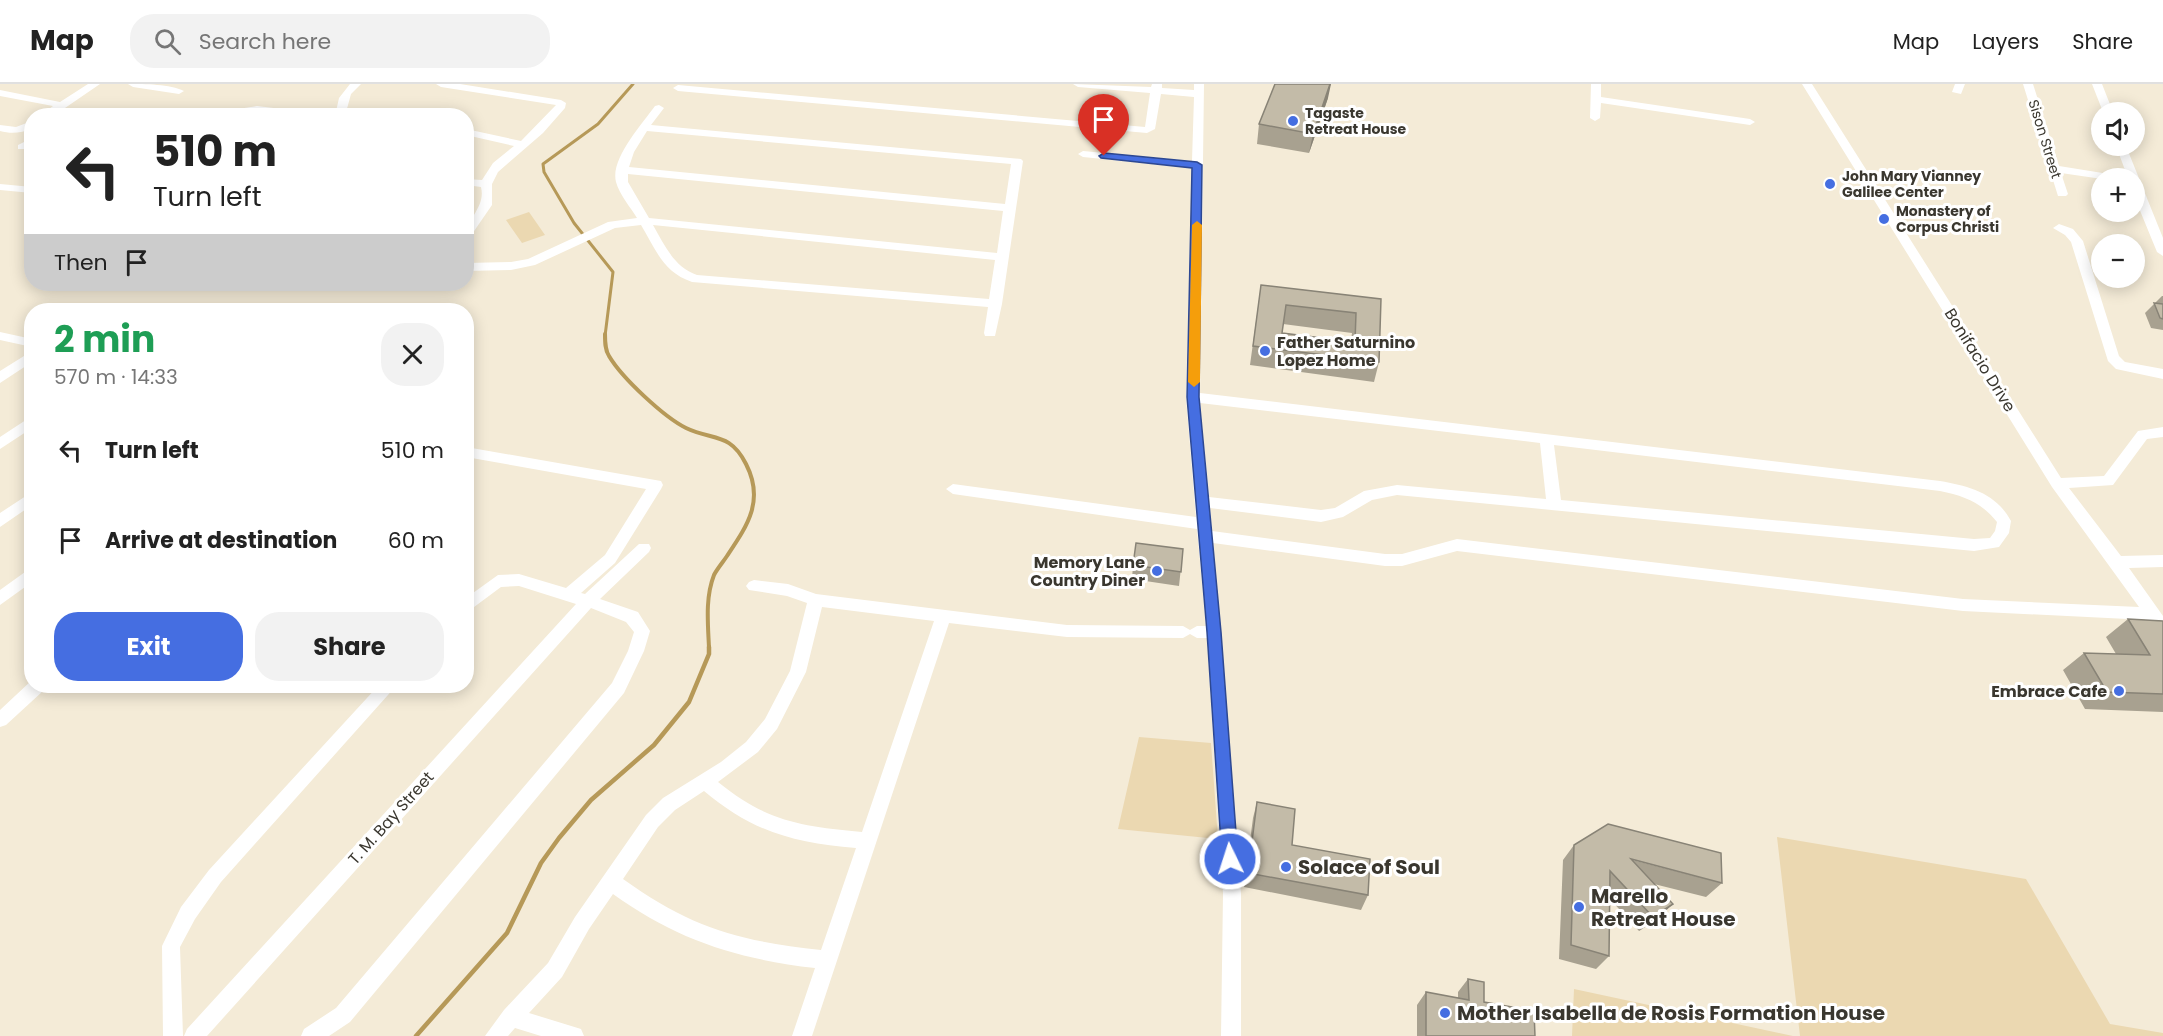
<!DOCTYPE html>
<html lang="en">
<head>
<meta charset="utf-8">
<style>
	body { margin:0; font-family:Poppins,sans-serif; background:#f2f2f2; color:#222; height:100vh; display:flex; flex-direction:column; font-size:22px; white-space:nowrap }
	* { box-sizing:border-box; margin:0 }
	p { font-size:20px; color:#767676 }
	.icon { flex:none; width:33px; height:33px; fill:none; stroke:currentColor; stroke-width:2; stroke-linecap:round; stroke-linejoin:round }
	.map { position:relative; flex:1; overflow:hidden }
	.panel { position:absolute; left:24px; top:219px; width:450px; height:390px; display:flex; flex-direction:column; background:#fff; border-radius:24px; box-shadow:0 3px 15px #0003 }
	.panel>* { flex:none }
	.banner { position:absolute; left:24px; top:24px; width:450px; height:183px; border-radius:24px; box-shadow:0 3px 15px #0003; background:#fff; color:#222; overflow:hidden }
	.tools { position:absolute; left:2091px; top:18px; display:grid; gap:12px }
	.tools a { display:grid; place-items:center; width:54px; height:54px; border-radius:50%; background:#fff; box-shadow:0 3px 15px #0003; font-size:30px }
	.pin { position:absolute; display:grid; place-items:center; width:51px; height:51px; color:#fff; margin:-62px -26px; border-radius:50% 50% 50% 0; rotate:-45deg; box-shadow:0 0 6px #0007 }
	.pin .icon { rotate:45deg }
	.me { position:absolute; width:66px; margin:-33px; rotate:356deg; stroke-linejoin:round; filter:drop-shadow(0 0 4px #0008) }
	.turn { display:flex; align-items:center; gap:21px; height:126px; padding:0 30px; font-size:27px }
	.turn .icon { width:78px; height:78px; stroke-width:2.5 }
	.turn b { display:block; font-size:42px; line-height:51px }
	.then { display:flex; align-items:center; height:57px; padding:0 30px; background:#0003; gap:12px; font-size:22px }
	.round { display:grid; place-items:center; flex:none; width:63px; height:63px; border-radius:24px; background:#f2f2f2 }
	.summary { display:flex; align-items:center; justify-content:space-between; height:102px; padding:0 30px }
	h1 { font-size:36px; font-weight:700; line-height:45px; color:#1e9e55 }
	.cta { display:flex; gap:12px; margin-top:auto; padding:12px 30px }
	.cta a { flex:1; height:69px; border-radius:24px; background:#456ee1; color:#fff; font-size:24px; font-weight:700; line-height:69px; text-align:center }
	.cta a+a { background:#f2f2f2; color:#222 }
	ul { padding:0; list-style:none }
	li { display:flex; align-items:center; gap:18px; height:90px; padding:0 30px }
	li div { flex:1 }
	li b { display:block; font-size:22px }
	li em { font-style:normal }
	header { display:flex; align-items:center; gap:36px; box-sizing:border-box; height:84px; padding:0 30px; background:#fff; border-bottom:2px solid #e0e0e0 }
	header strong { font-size:28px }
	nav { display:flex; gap:33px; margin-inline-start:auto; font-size:21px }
	.search { width:420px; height:54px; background:#f2f2f2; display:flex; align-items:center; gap:15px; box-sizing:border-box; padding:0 21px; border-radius:24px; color:#767676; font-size:22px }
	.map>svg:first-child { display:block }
	.green { fill:#ebd8b1 }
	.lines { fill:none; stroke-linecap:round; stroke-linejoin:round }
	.stream-far2 { stroke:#b69958; stroke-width:3 }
	.stream-far1 { stroke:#b69958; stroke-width:4 }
	.stream { stroke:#b69958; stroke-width:4.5 }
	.minor { fill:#fff; fill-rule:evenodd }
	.wall { fill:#a8a190; fill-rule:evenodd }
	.shaded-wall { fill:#888376 }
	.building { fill:#c3bba8; stroke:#888376; stroke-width:1.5; fill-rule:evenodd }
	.route { fill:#456ee1; stroke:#2d4892; stroke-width:1.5 }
	.slow { fill:#f59e0b }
	.poi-dot { fill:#456ee1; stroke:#fff; stroke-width:2 }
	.labels { text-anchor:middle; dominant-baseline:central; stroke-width:6; stroke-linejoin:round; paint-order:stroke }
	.far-poi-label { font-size:14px; font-weight:bold; fill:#3a372f; stroke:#fff; text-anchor:start }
	.far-street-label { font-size:14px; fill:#3a372f; stroke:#fff }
	.poi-label { font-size:16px; font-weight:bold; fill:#3a372f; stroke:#fff; text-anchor:end }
	.street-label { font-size:16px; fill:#3a372f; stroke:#fff }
	.near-poi-label { font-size:20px; font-weight:bold; fill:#3a372f; stroke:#fff; text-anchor:start }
</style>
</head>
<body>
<header>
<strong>Map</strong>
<div class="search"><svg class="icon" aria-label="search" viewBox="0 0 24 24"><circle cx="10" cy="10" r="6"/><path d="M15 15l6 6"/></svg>Search here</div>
<nav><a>Map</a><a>Layers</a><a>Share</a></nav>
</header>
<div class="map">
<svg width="2163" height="952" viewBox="0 0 2163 952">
	<rect width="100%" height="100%" fill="#f4ebd7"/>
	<path class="green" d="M 529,128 L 545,151 L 522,159 L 506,136 Z
		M 1139,653 L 1211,659 L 1218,755 L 1118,745 Z
		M 1777,753 L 2026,795 L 2110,940 L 2163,949 L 2163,952 L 1800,952 Z
		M 1574,905 L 1793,952 L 1572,952 Z"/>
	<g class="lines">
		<path class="stream-far2" d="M 605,252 L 613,188 L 574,139 L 544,88 L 543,80 L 598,40 L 633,0"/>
		<path class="stream-far1" d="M 605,250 C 605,258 605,266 609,272 C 622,294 664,333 686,344 C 713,357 730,348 746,380 C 765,417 747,442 727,472 C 723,478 717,485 714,491 C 705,514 708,540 709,564"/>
		<path class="stream" d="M 416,952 L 507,849 L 541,779 L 559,754 L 591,716 L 654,661 L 689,618 L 709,570 L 709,563"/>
		<path class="minor" d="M 88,0 L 100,0 L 65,24 L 92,32 L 71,32 L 58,29 L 53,32 L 40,32 L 53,22 L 0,12 L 0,6 L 60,18 Z
			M 128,0 C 145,0 170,0 184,7 L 179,10 L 133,3 Z
			M 350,0 L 361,0 L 351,10 L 345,32 L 335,32 L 339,14 Z
			M 436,0 L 460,0 L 561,16 L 566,19 L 565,24 L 543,49 L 498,88 L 492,100 L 492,121 L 470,153 L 466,153 C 466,134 486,124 481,103 L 466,101 L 466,95 L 482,96 L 493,79 L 514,62 L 466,51 L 466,45 L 521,57 L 556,21 L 441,3 Z
			M 1073,0 L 1151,3 L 1152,0 L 1162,0 L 1162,4 L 1194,6 L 1194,0 L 1204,0 L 1200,309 L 1940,397 C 1969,402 1996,409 2011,437 L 2009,449 L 1999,463 L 1974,467 L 1397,411 L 1372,416 L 1343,433 L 1321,438 L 1210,424 L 1212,447 L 1385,470 L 1402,470 L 1457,455 L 1963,515 L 2139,523 L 2052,403 L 1802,0 L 1812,0 L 2061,394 L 2104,392 L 2138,347 L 2163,343 L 2163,353 L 2147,355 L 2113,401 L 2069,404 L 2121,472 L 2163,471 L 2163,483 L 2129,484 L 2163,532 L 2163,551 L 2157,550 L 2148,536 L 1963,527 L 1457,467 L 1402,482 L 1385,482 L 1213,459 L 1241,810 L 1241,952 L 1221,952 L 1223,810 L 1207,554 L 1197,554 L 1190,550 L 1183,554 L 1067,553 L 949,539 L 812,952 L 792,952 L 815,884 C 737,875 677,856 613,810 L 589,845 L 562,893 L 529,929 L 581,945 L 584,952 L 541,952 L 515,944 L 508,952 L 485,952 L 504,926 L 548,879 L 575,833 L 646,731 L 663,714 L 721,678 L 746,658 L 765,635 L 790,587 L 807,519 L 787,512 L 749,506 L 746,502 L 749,498 L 754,496 L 788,500 L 816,510 L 1067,541 L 1183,542 L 1190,546 L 1197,542 L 1206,542 L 1197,445 L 953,410 L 946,405 L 953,400 L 1196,433 L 1186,313 L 1192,84 L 1083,73 L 1078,70 L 1083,67 L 1192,77 L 1194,13 L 1161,10 L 1155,45 L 1147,49 L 678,7 L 673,4 L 678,1 L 1145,43 L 1150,9 L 1078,3 ZM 1200,319 L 1540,359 L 1546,415 L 1397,401 L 1364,407 L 1335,424 L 1321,426 L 1209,413 ZM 1554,361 L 1940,407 C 1964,412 1981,418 1997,438 L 1995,447 L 1990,454 L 1974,455 L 1561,416 ZM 822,523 L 934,537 L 862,748 C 801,742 767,738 718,698 L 758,668 L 777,645 L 806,588 ZM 704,707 C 753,748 794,759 856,764 L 821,866 C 739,857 691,844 623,795 L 658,743 L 675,726 Z
			M 1591,0 L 1601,0 L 1601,13 L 1750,35 L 1755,38 L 1750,41 L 1601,19 L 1600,34 L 1595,37 L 1590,34 Z
			M 1955,0 L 1965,0 L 1961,10 L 1952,8 Z
			M 2023,0 L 2033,0 L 2059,82 L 2115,91 L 2120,94 L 2102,95 L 2061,89 L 2068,110 L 2066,112 L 2058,112 Z
			M 2092,0 L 2102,0 L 2113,28 L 2103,28 Z
			M 659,21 L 664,24 L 651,41 L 1021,75 L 1023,77 L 1002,220 L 995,252 L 985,252 L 984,249 L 988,223 L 692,198 C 663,188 656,166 641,141 L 615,144 L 535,181 L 511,186 L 466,187 L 466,179 L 511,178 L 528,175 L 608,138 L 637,134 C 631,124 619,110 616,98 C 610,75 642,40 655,22 ZM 647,47 L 1011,80 L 1005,120 L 629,83 L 634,68 ZM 628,90 L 1003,127 L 997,169 L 649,134 L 628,98 ZM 653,141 L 995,176 L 989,215 L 697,191 C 674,183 665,162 653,141 Z
			M 257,22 L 315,29 L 320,32 L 257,28 L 221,32 L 231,26 Z
			M 32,37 L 32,45 C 21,49 11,50 0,47 L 0,41 L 16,43 Z
			M 32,54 L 32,62 L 26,65 L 18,65 L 18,61 Z
			M 2116,62 L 2126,62 L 2163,154 L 2163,172 L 2157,168 L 2134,112 L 2134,94 L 2128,94 Z
			M 0,100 L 32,103 L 32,109 L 0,106 Z
			M 2059,140 L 2073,145 L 2083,157 L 2119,272 L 2125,278 L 2163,285 L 2163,295 L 2116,285 L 2108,277 L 2071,158 L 2065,151 L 2053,144 Z
			M 0,248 L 32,255 L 32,263 L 0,256 Z
			M 32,267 L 32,278 L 0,299 L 0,287 Z
			M 32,332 L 32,344 L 0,365 L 0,353 Z
			M 466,363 L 661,397 L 663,401 L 661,405 L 615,479 L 581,509 L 585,510 L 639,460 L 649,460 L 651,464 L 649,468 L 600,515 L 638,528 L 650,547 L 644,567 L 624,609 L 350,938 L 329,952 L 301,952 L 304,945 L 336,924 L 612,599 L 628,567 L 634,548 L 626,538 L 591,524 L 207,952 L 184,952 L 187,945 L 576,520 L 519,502 L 501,503 L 466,529 L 466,514 L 498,491 L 519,490 L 566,504 L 605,471 L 646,405 L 466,373 Z
			M 32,408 L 32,421 L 0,443 L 0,429 Z
			M 32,483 L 32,498 L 0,521 L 0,506 Z
			M 31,597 L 32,602 L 45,602 L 43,607 L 6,641 L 0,643 L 0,626 Z
			M 378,602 L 396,602 L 221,798 L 195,835 L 180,863 L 183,952 L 163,952 L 162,862 L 181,823 L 209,786 Z"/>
	</g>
	<path class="wall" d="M 1328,14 L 1309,69 L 1257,60 L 1259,40 Z
		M 1261,201 L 1381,215 L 1379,278 L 1374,298 L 1250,281 ZM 1283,240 L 1352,249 L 1351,257 L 1282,249 Z
		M 2162,212 L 2163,212 L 2163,246 L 2151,244 L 2145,229 Z
		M 1183,465 L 1179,502 L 1132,495 L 1133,481 Z
		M 2128,535 L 2163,537 L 2163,628 L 2085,625 L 2063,586 L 2084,569 L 2116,570 L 2106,553 Z
		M 1257,718 L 1292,761 L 1368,811 L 1361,826 L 1244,803 L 1253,734 Z
		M 1574,761 L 1722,799 L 1706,813 L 1654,800 L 1658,834 L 1639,847 L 1610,815 L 1609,872 L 1596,885 L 1559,875 L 1563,776 Z
		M 1468,895 L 1484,918 L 1535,952 L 1417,952 L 1417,921 L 1426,908 L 1458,914 L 1458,908 Z"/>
	<path class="shaded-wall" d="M 1330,0 L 1331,0 L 1328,14 L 1309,69 L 1313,50 Z
		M 1673,820 L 1658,834 L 1639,847 L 1653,833 Z"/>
	<path class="building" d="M 1275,0 L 1330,0 L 1313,50 L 1259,40 Z
		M 1261,201 L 1381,215 L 1379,278 L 1253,262 ZM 1286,221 L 1356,229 L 1355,258 L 1282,249 Z
		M 2154,219 L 2163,220 L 2163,235 L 2160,234 Z
		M 1136,459 L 1183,465 L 1181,488 L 1133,481 Z
		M 2128,535 L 2163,537 L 2163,610 L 2107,608 L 2084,569 L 2150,571 Z
		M 1257,718 L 1295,725 L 1292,761 L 1370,775 L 1368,811 L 1248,789 Z
		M 1608,740 L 1721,769 L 1722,799 L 1631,775 L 1673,820 L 1653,833 L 1610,787 L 1609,872 L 1571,861 L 1574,761 Z
		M 1468,895 L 1484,898 L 1484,918 L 1534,927 L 1535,952 L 1426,952 L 1426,908 L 1469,916 Z"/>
	<path class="route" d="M 1104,69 L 1197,78 L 1202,81 L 1199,313 L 1221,548 L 1238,775 L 1235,780 L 1230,782 L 1224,780 L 1222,775 L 1207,548 L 1187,313 L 1192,84 L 1101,74 L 1099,72 Z"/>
	<path class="slow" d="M 1197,137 L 1202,141 L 1200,298 L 1194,303 L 1188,298 L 1192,141 Z"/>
	<g class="poi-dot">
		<circle cx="1293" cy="37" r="6"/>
		<circle cx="1830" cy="100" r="6"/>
		<circle cx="1884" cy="135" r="6"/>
		<circle cx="1265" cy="267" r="6"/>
		<circle cx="1157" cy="487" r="6"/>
		<circle cx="2119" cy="607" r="6"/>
		<circle cx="1286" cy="783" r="6"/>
		<circle cx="1579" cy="823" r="6"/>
		<circle cx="1445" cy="929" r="6"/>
	</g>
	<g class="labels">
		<g class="far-poi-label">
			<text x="1305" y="29">Tagaste<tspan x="1305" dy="16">Retreat House</tspan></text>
			<text x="1842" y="92">John Mary Vianney<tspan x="1842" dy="16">Galilee Center</tspan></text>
			<text x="1896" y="127">Monastery of<tspan x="1896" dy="16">Corpus Christi</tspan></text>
		</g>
		<g class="far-street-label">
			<text transform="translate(2045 55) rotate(73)">Sison Street</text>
		</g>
		<g class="poi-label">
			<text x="1277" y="258" text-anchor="start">Father Saturnino<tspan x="1277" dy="18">Lopez Home</tspan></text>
			<text x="1145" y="478">Memory Lane<tspan x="1145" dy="18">Country Diner</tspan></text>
			<text x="2107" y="607">Embrace Cafe</text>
		</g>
		<g class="street-label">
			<text transform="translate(1980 276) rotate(58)">Bonifacio Drive</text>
			<text transform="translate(391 734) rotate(-48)">T. M. Bay Street</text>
		</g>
		<g class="near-poi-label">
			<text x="1298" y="783">Solace of Soul</text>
			<text x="1591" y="812">Marello<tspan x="1591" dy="23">Retreat House</tspan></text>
			<text x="1457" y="929">Mother Isabella de Rosis Formation House</text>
		</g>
	</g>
</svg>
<div class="tools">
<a><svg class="icon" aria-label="sound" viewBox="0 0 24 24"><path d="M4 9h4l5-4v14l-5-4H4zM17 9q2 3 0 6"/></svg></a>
<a>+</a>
<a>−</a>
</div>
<div class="pin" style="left:1104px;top:72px;background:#d93025"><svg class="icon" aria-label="arrive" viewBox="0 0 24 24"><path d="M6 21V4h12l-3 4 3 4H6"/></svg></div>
<svg class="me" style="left:1230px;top:775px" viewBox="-20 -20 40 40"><circle r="17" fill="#456ee1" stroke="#fff" stroke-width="3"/><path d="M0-11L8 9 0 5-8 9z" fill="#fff"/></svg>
<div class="banner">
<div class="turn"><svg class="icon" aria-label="left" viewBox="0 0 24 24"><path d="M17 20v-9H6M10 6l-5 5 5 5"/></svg><div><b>510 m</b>Turn left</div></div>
<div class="then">Then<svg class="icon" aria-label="arrive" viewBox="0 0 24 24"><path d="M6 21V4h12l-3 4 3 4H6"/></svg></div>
</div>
<section class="panel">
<div class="summary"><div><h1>2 min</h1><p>570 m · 14:33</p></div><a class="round"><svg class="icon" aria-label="close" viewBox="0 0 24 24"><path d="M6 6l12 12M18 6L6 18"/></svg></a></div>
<ul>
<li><svg class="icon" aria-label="left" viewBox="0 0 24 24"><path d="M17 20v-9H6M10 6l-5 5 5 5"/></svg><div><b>Turn left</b></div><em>510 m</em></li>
<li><svg class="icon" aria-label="arrive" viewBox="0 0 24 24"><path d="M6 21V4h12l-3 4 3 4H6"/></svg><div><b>Arrive at destination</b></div><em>60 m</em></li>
</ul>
<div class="cta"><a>Exit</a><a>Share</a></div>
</section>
</div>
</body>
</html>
